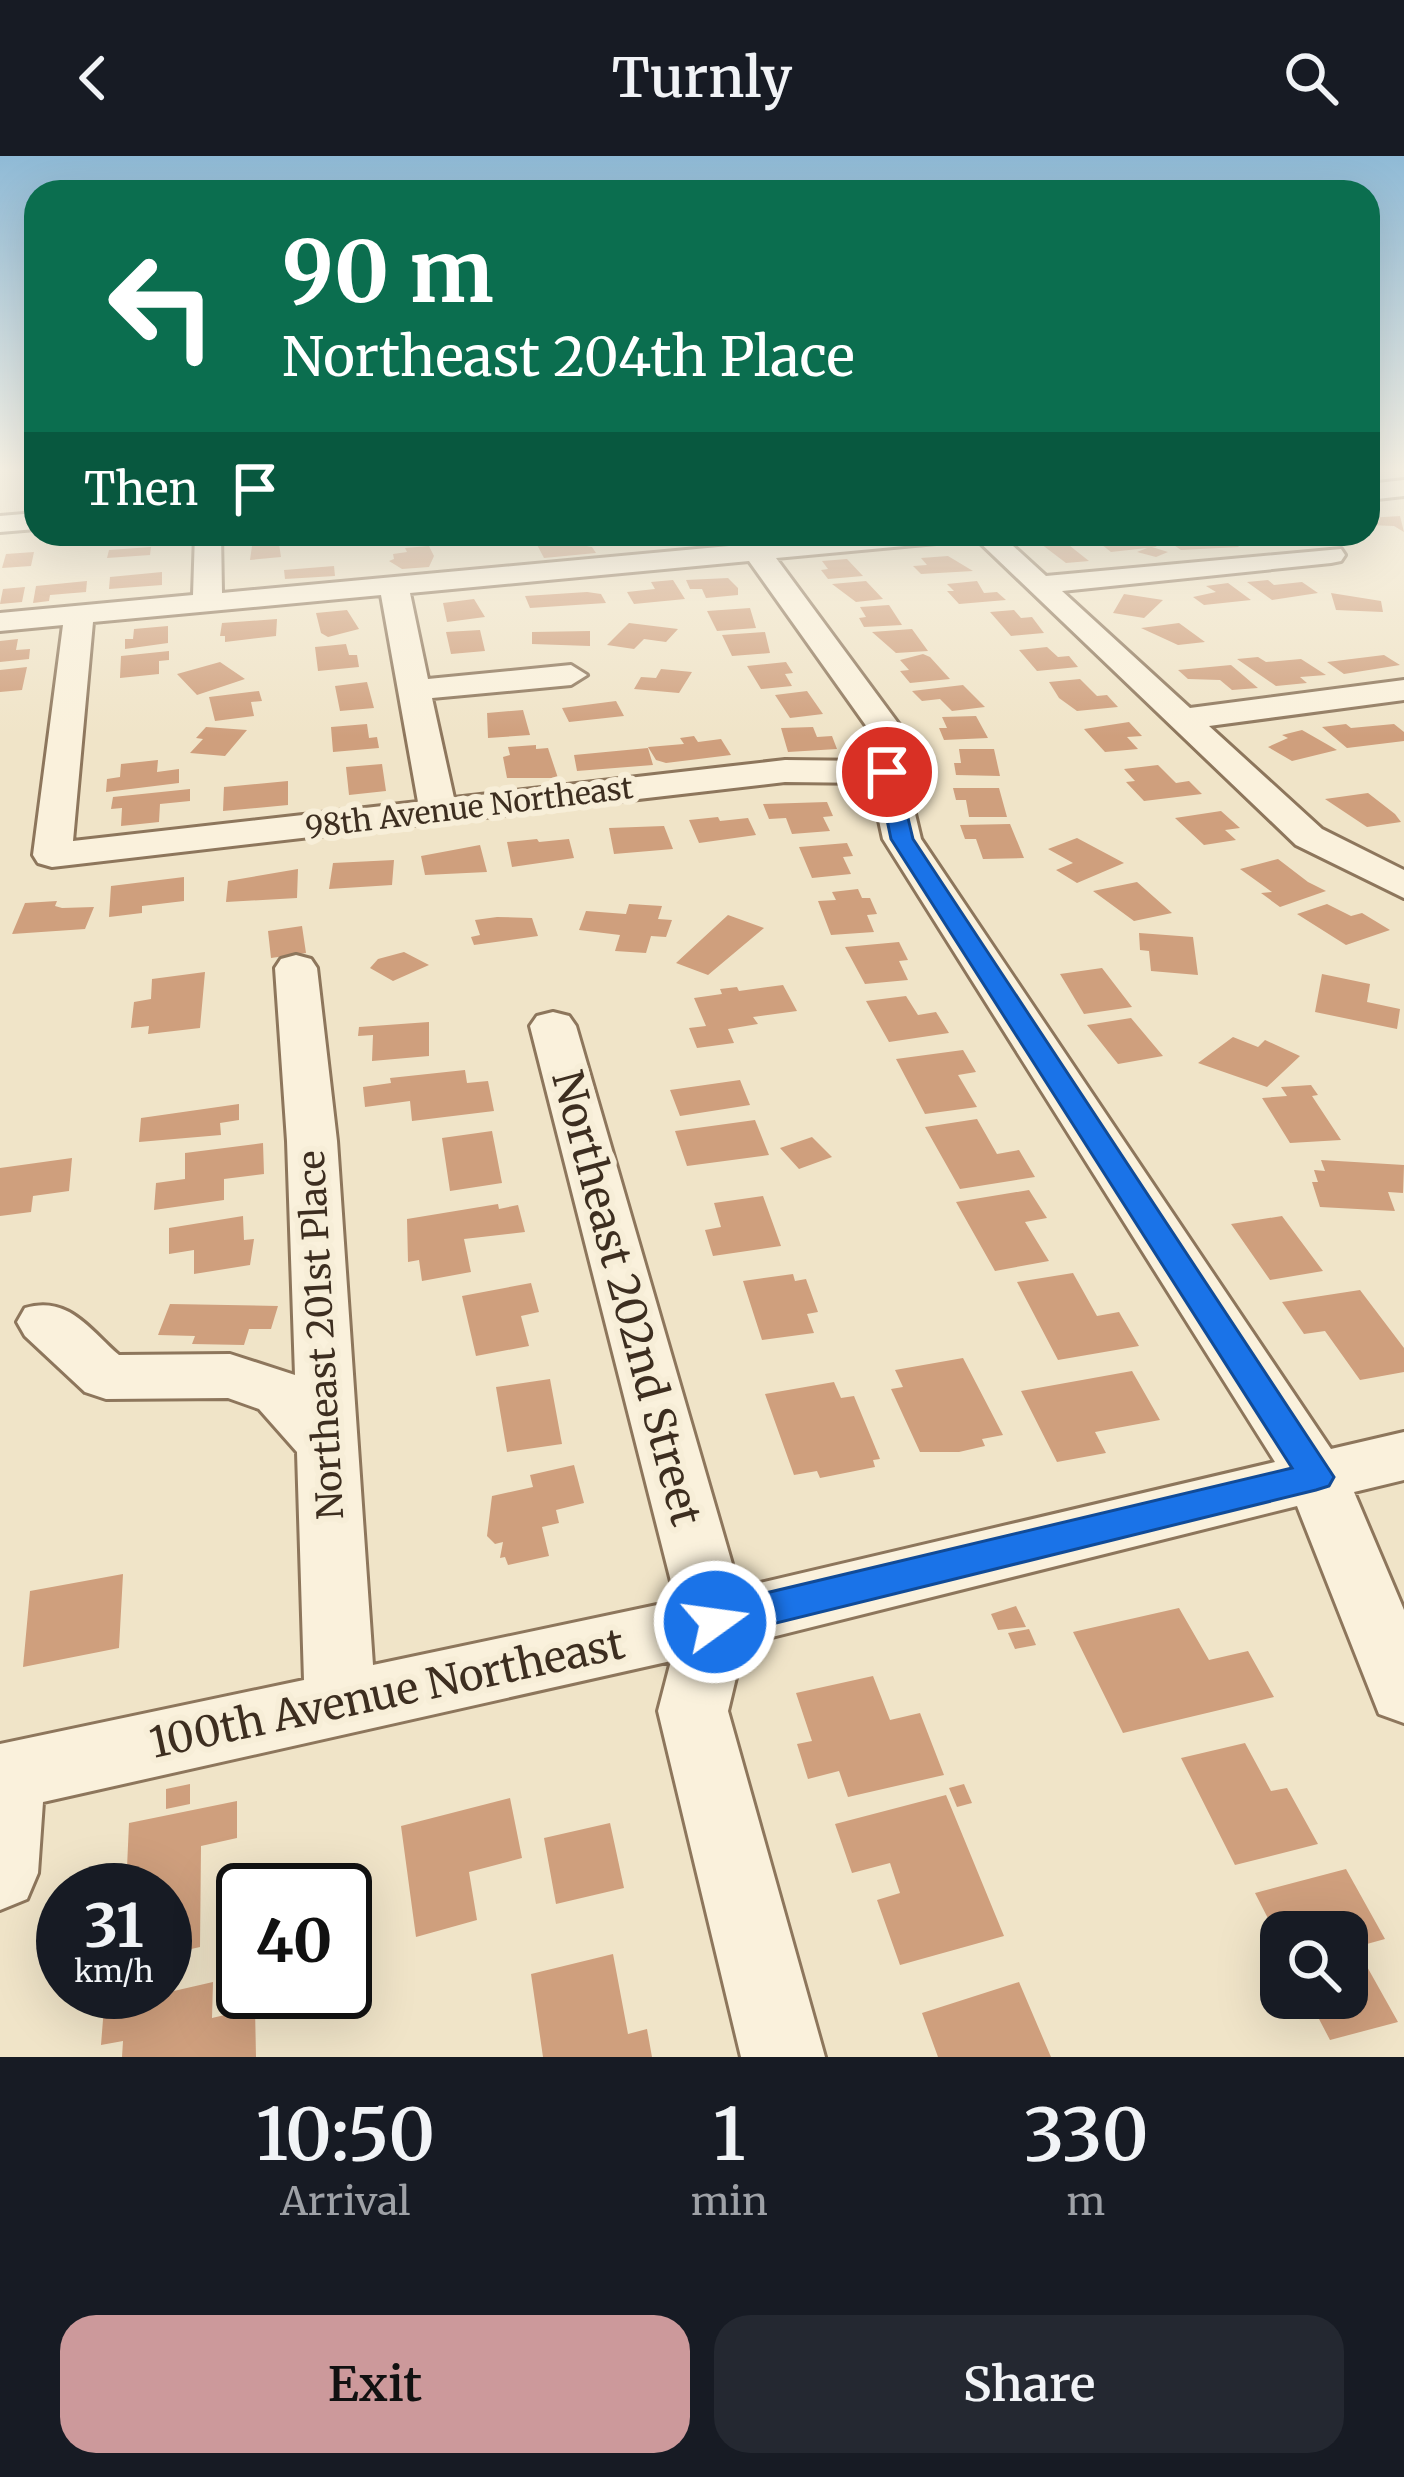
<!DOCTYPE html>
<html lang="en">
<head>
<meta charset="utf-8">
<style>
	body { margin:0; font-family:Merriweather,serif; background:#242831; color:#f1f3f6; height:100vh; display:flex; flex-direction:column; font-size:45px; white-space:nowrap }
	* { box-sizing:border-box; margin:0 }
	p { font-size:39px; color:#9ea1a6 }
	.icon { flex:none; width:66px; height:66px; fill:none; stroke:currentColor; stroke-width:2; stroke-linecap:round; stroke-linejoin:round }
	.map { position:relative; height:1901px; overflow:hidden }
	.drawer { display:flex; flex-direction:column; background:#171b24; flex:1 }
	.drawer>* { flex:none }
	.top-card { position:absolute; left:24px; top:24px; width:1356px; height:366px; border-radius:36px; box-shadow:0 12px 48px #0002; background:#0b6e4f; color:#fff; overflow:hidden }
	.fabs { position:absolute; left:1260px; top:1755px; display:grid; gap:24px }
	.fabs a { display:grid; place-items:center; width:108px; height:108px; border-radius:24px; background:#171b24; box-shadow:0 12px 48px #0002; font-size:60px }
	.speed { position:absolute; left:36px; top:1707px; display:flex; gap:24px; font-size:60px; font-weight:700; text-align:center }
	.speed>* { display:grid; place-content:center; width:156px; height:156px; border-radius:50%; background:#171b24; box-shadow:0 12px 48px #0002; line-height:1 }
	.speed small { font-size:30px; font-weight:400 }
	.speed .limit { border:6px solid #111; border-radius:18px; background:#fff; color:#111 }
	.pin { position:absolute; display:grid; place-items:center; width:102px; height:102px; color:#fff; margin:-51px; border:6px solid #fff; border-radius:50%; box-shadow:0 3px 12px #0007 }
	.me { position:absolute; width:132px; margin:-66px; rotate:76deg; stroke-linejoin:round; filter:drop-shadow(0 0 9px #0008) }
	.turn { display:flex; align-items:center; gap:42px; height:252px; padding:0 60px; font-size:54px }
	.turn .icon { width:156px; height:156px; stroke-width:2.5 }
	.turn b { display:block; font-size:84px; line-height:102px }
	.then { display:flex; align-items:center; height:114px; padding:0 60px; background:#0003; gap:24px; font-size:45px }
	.eta { display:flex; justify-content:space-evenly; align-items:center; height:204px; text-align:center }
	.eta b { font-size:72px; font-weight:600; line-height:84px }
	.action { display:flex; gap:24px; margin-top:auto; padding:24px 60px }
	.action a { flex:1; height:138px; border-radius:36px; background:#cc999b; color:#111; font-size:48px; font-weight:600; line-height:138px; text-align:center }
	.action a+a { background:#242831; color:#f1f3f6 }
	header { display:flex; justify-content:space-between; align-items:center; height:156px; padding:0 60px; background:#171b24; font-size:54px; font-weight:600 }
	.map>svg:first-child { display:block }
	.building { fill:#cf9f7d }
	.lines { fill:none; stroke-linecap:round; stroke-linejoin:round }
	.minor-casing { stroke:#8d765c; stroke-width:6 }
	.minor { fill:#faf1dc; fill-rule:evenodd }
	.route { fill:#1a73e8; stroke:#114b97; stroke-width:3 }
	.labels { text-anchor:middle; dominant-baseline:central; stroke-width:12; stroke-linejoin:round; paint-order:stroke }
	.far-street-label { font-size:30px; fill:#3d2e20; stroke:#f7eed8 }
	.street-label { font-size:36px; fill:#3d2e20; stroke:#f7eed8 }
	.near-street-label { font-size:42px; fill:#3d2e20; stroke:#f7eed8 }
</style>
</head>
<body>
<header><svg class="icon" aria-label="back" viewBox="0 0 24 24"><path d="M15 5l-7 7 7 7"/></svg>Turnly<svg class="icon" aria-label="search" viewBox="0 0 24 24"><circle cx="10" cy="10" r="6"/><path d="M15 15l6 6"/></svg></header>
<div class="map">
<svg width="1404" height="1901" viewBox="0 0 1404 1901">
	<rect width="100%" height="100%" fill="#f0e4c8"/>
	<path class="building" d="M 1400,360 L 1404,376 L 1394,370 L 1368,369 L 1368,362 Z
		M 364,378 L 422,378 L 425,385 L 369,387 Z
		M 1202,378 L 1230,381 L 1239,391 L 1181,394 L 1168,385 Z
		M 1293,378 L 1301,383 L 1249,387 L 1237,379 Z
		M 593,379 L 598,388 L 581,389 L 592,391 L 596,397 L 544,402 L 535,385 Z
		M 278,381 L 281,401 L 250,404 L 253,383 Z
		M 1092,381 L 1106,385 L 1144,381 L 1157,391 L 1152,391 L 1168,396 L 1156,401 L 1137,396 L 1147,392 L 1111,396 Z
		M 1065,386 L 1089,405 L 1066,407 L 1041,388 Z
		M 429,390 L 434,400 L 429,411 L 402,413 L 389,405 L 394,403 L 393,398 L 407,396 L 405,392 Z
		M 151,391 L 150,399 L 107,402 L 109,394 Z
		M 34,396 L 31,410 L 2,412 L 6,398 Z
		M 948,400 L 973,415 L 921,418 L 913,410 L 927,409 L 921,402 Z
		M 847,403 L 863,420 L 828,423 L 821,414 L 828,413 L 822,405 Z
		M 334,410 L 335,420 L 285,423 L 284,414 Z
		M 162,416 L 162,429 L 109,433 L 110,421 Z
		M 728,422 L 738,432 L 738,439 L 706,442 L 702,433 L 690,433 L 686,424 Z
		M 673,424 L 685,443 L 634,448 L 627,436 L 655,433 L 651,426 Z
		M 1268,424 L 1274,429 L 1302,426 L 1318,437 L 1272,444 L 1247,426 Z
		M 87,425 L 86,436 L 50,439 L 49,445 L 33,447 L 36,430 Z
		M 866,425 L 883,443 L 856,446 L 832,428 Z
		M 977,425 L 984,437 L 997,436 L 1006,444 L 959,448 L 947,435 L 954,435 L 947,428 Z
		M 1228,427 L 1251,444 L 1204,449 L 1193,441 L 1216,436 L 1206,430 Z
		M 25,431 L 22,446 L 0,448 L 3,433 Z
		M 587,436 L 601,438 L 606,447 L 530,452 L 525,440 Z
		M 1331,437 L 1381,445 L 1383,456 L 1336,454 Z
		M 1124,438 L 1163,444 L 1144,462 L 1113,457 Z
		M 474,443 L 485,461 L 447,466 L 443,447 Z
		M 889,449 L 902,469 L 864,471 L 859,462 L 866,461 L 860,451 Z
		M 750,452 L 756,472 L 717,475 L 707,455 Z
		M 347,454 L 359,473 L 328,481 L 321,477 L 316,457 Z
		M 1014,454 L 1021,462 L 1032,461 L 1044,477 L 1011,480 L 990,456 Z
		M 277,463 L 276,480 L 225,486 L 225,480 L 220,480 L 222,467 Z
		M 629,467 L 678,473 L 666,486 L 644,483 L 634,493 L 607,489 Z
		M 1179,467 L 1205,486 L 1178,489 L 1141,472 Z
		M 168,470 L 168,487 L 125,493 L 125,483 L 133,483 L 134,473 Z
		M 912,473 L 928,495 L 896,497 L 872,476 Z
		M 480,474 L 485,495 L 451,498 L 446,476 Z
		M 590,475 L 590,490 L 532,488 L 532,476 Z
		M 765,476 L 770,497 L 732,500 L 722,479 Z
		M 18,483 L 16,494 L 30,493 L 29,503 L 0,506 L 0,485 Z
		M 346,488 L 349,499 L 357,499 L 359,511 L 318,515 L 315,491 Z
		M 1047,491 L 1058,501 L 1069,500 L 1078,511 L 1037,515 L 1019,494 Z
		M 169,495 L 169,504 L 159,505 L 159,518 L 120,522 L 121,500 Z
		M 923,498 L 930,501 L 950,523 L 910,527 L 900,515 L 909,514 L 900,504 Z
		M 1384,499 L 1400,509 L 1344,518 L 1327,506 Z
		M 1258,501 L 1266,506 L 1301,503 L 1326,519 L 1300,521 L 1307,527 L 1276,530 L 1237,503 Z
		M 220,506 L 245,523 L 197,539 L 177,518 Z
		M 786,506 L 793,517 L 785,518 L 792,530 L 761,533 L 747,510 Z
		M 1231,509 L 1258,532 L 1232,534 L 1220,524 L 1188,523 L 1178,514 Z
		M 27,511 L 22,534 L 0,536 L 0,514 Z
		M 661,513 L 692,516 L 679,537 L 634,533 L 641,521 L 656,522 Z
		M 1080,523 L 1097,540 L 1107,539 L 1118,551 L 1077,555 L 1059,542 L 1049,526 Z
		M 367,526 L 374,552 L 340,555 L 335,530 Z
		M 963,529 L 985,551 L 952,555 L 940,543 L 922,545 L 912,535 Z
		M 259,535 L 262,545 L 251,546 L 254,560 L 215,565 L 209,541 Z
		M 807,535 L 823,558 L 790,562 L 775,539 Z
		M 616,545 L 624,560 L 569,566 L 562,552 Z
		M 523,554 L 530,579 L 488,582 L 487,557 Z
		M 976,560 L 988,582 L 944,584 L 939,572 L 947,572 L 942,561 Z
		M 1129,566 L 1142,580 L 1127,581 L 1138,593 L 1105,596 L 1084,573 Z
		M 367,568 L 369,582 L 377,581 L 379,592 L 333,596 L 331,571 Z
		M 1346,568 L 1351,572 L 1394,568 L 1404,576 L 1404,585 L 1347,592 L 1322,571 Z
		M 206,571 L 247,574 L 225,600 L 190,597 L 203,583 L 196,582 Z
		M 813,571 L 817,581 L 832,580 L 837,593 L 788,596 L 781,572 Z
		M 1302,574 L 1337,594 L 1292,605 L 1268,591 L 1288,582 L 1282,579 Z
		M 694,580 L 698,586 L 721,583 L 731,599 L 666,607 L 656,604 L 648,591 L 684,588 L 680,582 Z
		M 536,589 L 536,593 L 548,592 L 558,622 L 507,622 L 503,601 L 510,599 L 508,591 Z
		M 648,592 L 653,609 L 577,615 L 574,599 Z
		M 959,593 L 994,593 L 1000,620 L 956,619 L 954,607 L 961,607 Z
		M 158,604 L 157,616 L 179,613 L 179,627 L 106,636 L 107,623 L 120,621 L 121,608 Z
		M 382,608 L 386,635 L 349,639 L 346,611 Z
		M 1158,609 L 1176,627 L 1189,625 L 1202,638 L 1144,645 L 1126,626 L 1135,625 L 1124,613 Z
		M 288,625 L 288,649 L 223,655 L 224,631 Z
		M 953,632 L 999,632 L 1007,661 L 969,661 L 966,644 L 956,644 Z
		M 190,633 L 190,645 L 160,648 L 159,666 L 121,670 L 122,652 L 111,653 L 113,641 Z
		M 1368,637 L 1395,658 L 1401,666 L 1367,671 L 1325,643 Z
		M 827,646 L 833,660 L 823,661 L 830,675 L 792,678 L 786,662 L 769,663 L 763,648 Z
		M 1221,655 L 1240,672 L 1225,674 L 1236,684 L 1204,689 L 1175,662 Z
		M 718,661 L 720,665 L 748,662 L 756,679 L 699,687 L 689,664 Z
		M 1010,668 L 1024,702 L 983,703 L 976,683 L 965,683 L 960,669 Z
		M 664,670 L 673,693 L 614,698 L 609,672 Z
		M 1077,682 L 1124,707 L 1077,727 L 1056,714 L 1073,707 L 1048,693 Z
		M 537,683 L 539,686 L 569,683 L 574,702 L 512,711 L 507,686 Z
		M 847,687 L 853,700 L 843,701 L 851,718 L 812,722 L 799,691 Z
		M 480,689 L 487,716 L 425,719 L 421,700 Z
		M 1278,703 L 1308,726 L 1326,735 L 1280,751 L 1261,737 L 1272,736 L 1240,713 Z
		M 394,704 L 392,729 L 329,733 L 333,707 Z
		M 298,713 L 297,742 L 226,746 L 228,725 Z
		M 184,721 L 184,745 L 142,750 L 142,757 L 109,761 L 111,730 Z
		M 1137,726 L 1172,757 L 1134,765 L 1093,735 Z
		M 858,733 L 862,742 L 870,742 L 877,758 L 867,759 L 874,776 L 831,779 L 818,745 L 836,744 L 832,736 Z
		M 57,745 L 55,750 L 62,752 L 94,751 L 85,773 L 12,778 L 25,747 Z
		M 629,748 L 662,750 L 658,763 L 672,764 L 666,781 L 651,780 L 646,797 L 615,795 L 620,779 L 579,774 L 586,755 L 626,758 Z
		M 1327,748 L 1351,760 L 1362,757 L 1390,774 L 1346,789 L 1297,758 Z
		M 728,759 L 764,772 L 708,819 L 676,807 Z
		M 497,761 L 532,762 L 538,780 L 474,789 L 471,781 L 480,779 L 475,764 Z
		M 302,770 L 306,797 L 271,802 L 268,775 Z
		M 1139,777 L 1193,781 L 1198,819 L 1151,815 L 1149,795 L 1140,794 Z
		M 899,786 L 908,804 L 899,805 L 908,824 L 865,828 L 845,791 Z
		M 404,796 L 429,809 L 393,825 L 370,812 L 378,803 Z
		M 1102,812 L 1132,851 L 1084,858 L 1060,818 Z
		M 205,816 L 200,872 L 148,878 L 149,870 L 131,872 L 134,846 L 151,843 L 152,823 Z
		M 1322,818 L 1370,828 L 1367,846 L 1400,853 L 1397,873 L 1315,856 Z
		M 783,829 L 797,855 L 753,861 L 758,868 L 728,873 L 734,887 L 697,892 L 689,872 L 706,870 L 694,842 L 722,838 L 720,833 L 737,831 L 739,835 Z
		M 906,840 L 918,859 L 936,856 L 949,877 L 889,886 L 866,845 Z
		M 1131,862 L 1163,900 L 1118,908 L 1087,869 Z
		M 429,866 L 429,900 L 372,905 L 373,879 L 358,880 L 359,871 Z
		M 1233,881 L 1258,891 L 1265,884 L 1300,900 L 1267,931 L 1198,907 Z
		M 963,894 L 976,916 L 958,919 L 977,951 L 925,958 L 896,903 Z
		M 465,914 L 467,927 L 488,925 L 494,955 L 412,965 L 410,945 L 365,951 L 363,931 L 391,927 L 390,922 Z
		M 740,924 L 750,949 L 680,960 L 670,934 Z
		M 1311,929 L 1318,939 L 1312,940 L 1341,984 L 1290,987 L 1262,942 L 1287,940 L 1281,931 Z
		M 239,948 L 239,964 L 220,967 L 221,979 L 139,986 L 141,962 Z
		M 977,963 L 997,998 L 1019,994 L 1035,1021 L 960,1033 L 925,971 Z
		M 755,964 L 769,999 L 687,1010 L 675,975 Z
		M 492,975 L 502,1027 L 450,1035 L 442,982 Z
		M 812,981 L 832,1001 L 799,1013 L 780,992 Z
		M 263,987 L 264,1018 L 224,1023 L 224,1044 L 154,1054 L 156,1027 L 185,1023 L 185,997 Z
		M 72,1002 L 69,1035 L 33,1040 L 31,1056 L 0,1060 L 0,1012 Z
		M 1321,1004 L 1404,1009 L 1403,1037 L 1388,1036 L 1395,1055 L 1320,1051 L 1312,1026 L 1318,1026 L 1314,1014 L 1325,1015 Z
		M 1029,1034 L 1047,1062 L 1025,1066 L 1049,1105 L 995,1115 L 956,1046 Z
		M 763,1040 L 781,1090 L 713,1100 L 705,1074 L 721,1071 L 714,1047 Z
		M 498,1048 L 499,1053 L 518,1049 L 525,1076 L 464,1083 L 471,1116 L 422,1125 L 419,1104 L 408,1106 L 407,1063 Z
		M 243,1060 L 244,1084 L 254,1083 L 250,1109 L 194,1118 L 194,1094 L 169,1098 L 169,1072 Z
		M 1282,1060 L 1323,1115 L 1270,1124 L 1231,1068 Z
		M 1073,1117 L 1097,1160 L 1119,1156 L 1139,1190 L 1058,1204 L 1017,1126 Z
		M 793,1118 L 795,1125 L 806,1123 L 818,1156 L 807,1158 L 814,1177 L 762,1184 L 743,1125 Z
		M 531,1127 L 539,1156 L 521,1160 L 529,1190 L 476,1200 L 462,1140 Z
		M 1360,1134 L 1404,1192 L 1404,1216 L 1360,1224 L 1325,1175 L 1304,1178 L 1282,1146 Z
		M 170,1148 L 278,1150 L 271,1173 L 249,1173 L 244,1189 L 192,1188 L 195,1180 L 158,1179 Z
		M 963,1202 L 1003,1279 L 982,1283 L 985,1290 L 959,1296 L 920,1296 L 891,1233 L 903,1231 L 895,1214 Z
		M 1132,1215 L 1160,1264 L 1095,1276 L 1106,1297 L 1057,1306 L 1021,1235 Z
		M 550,1223 L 562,1288 L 507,1296 L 496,1231 Z
		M 834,1226 L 841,1242 L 854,1240 L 880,1303 L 873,1304 L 875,1311 L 820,1322 L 817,1315 L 794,1319 L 765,1238 Z
		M 574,1309 L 584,1347 L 556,1354 L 559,1367 L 542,1371 L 549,1400 L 508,1409 L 505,1401 L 500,1402 L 503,1386 L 495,1388 L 487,1380 L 492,1340 L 533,1331 L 530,1319 Z
		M 123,1418 L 119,1492 L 23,1511 L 30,1435 Z
		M 1016,1450 L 1026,1471 L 998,1474 L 991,1458 Z
		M 1179,1452 L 1209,1504 L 1248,1495 L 1274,1541 L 1123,1577 L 1073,1476 Z
		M 1029,1473 L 1036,1489 L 1015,1493 L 1008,1477 Z
		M 873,1520 L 890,1564 L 920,1557 L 944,1619 L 848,1641 L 839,1615 L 808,1623 L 797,1588 L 812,1585 L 796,1537 Z
		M 1245,1587 L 1271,1635 L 1287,1632 L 1318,1688 L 1235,1709 L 1181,1602 Z
		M 190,1628 L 190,1648 L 166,1653 L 166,1633 Z
		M 964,1628 L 972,1647 L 957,1651 L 949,1632 Z
		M 946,1639 L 1004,1780 L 900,1809 L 877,1744 L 900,1737 L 890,1707 L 852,1717 L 835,1668 Z
		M 510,1642 L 522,1702 L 469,1716 L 477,1764 L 416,1781 L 401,1670 Z
		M 237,1645 L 237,1682 L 201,1690 L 200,1791 L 165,1799 L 165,1734 L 126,1734 L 129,1667 Z
		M 610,1667 L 624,1732 L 556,1748 L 544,1682 Z
		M 1346,1713 L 1385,1783 L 1356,1791 L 1398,1866 L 1330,1884 L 1308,1842 L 1347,1842 L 1347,1776 L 1281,1776 L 1281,1788 L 1255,1737 Z
		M 357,1778 L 359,1811 L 345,1814 L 345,1780 Z
		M 613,1798 L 628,1878 L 647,1873 L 652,1901 L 543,1901 L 531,1818 Z
		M 213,1826 L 212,1862 L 255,1852 L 256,1901 L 122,1901 L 123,1885 L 101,1889 L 104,1851 Z
		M 1019,1826 L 1051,1901 L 938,1901 L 922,1857 Z"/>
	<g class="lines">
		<g class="minor-casing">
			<path id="minor" d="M 1404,324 L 1404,340 L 1368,344 L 1368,328 Z
				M 36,357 L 36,373 L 0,376 L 0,360 Z
				M 195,378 L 221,378 L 222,437 L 859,378 L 960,378 L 947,386 L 776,402 L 906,578 L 905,616 L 921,683 L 1331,1293 L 1404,1276 L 1404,1324 L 1354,1336 L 1404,1454 L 1404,1567 L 1379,1558 L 1297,1350 L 744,1488 L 728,1555 L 825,1901 L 741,1901 L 658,1555 L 671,1505 L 43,1646 L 38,1717 L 27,1743 L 0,1754 L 0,1588 L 304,1524 L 297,1296 L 259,1253 L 228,1242 L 106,1243 L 85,1236 L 25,1180 L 17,1166 L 25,1152 C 68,1139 89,1173 119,1199 L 230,1198 L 295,1219 L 287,985 L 275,812 L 281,803 L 296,799 L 311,803 L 317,812 L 337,985 L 373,1509 L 676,1445 L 530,870 L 537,860 L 553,856 L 569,860 L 576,870 L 739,1432 L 1275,1306 L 883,683 L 871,627 L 785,626 L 52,711 L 38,707 L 33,699 L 63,469 L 0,475 L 0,457 L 193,439 ZM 749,405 L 872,578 L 870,605 L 785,604 L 454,642 L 432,542 L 571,529 L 587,519 L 571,509 L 428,523 L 410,437 ZM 381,439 L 418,646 L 73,685 L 93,466 Z
				M 971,378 L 1000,378 L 1046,420 L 1341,393 L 1345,399 L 1341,405 L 1331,407 L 1062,435 L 1190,552 L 1404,524 L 1404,544 L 1209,570 L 1322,673 L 1404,714 L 1404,742 L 1296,689 Z"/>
		</g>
		<use href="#minor" class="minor"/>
	</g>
	<linearGradient id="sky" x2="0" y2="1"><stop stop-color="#8fbad6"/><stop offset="0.54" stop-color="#f8f3e6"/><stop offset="1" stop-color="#f8f3e6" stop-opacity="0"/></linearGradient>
	<rect width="1404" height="580" fill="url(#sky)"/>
	<path class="route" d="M 887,610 L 897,616 L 913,683 L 1334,1321 L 1329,1330 L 1316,1334 L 715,1482 L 701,1477 L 696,1466 L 701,1454 L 715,1449 L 1292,1312 L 891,683 L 877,616 Z"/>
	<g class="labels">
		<g class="far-street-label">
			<text transform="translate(469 651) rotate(-7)">98th Avenue Northeast</text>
		</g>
		<g class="street-label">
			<text transform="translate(321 1179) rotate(-93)">Northeast 201st Place</text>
		</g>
		<g class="near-street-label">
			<text transform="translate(627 1142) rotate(75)">Northeast 202nd Street</text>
			<text transform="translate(387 1537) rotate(-12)">100th Avenue Northeast</text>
		</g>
	</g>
</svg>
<div class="fabs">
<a><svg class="icon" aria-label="search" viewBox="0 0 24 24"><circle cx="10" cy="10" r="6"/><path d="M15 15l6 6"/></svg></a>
</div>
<div class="speed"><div>31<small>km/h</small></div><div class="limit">40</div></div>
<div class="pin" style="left:887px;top:616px;background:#d93025"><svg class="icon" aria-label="arrive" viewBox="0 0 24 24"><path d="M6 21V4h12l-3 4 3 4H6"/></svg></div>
<svg class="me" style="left:715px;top:1466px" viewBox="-20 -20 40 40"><circle r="17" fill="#1a73e8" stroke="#fff" stroke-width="3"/><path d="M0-11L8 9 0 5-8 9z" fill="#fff"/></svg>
<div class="top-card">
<div class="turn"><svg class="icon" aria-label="left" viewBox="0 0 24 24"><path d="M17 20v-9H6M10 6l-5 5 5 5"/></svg><div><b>90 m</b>Northeast 204th Place</div></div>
<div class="then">Then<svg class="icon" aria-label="arrive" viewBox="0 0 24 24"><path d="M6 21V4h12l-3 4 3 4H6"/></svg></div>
</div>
</div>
<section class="drawer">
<div class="eta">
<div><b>10:50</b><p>Arrival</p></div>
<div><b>1</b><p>min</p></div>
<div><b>330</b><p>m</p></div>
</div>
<div class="action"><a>Exit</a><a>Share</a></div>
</section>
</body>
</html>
